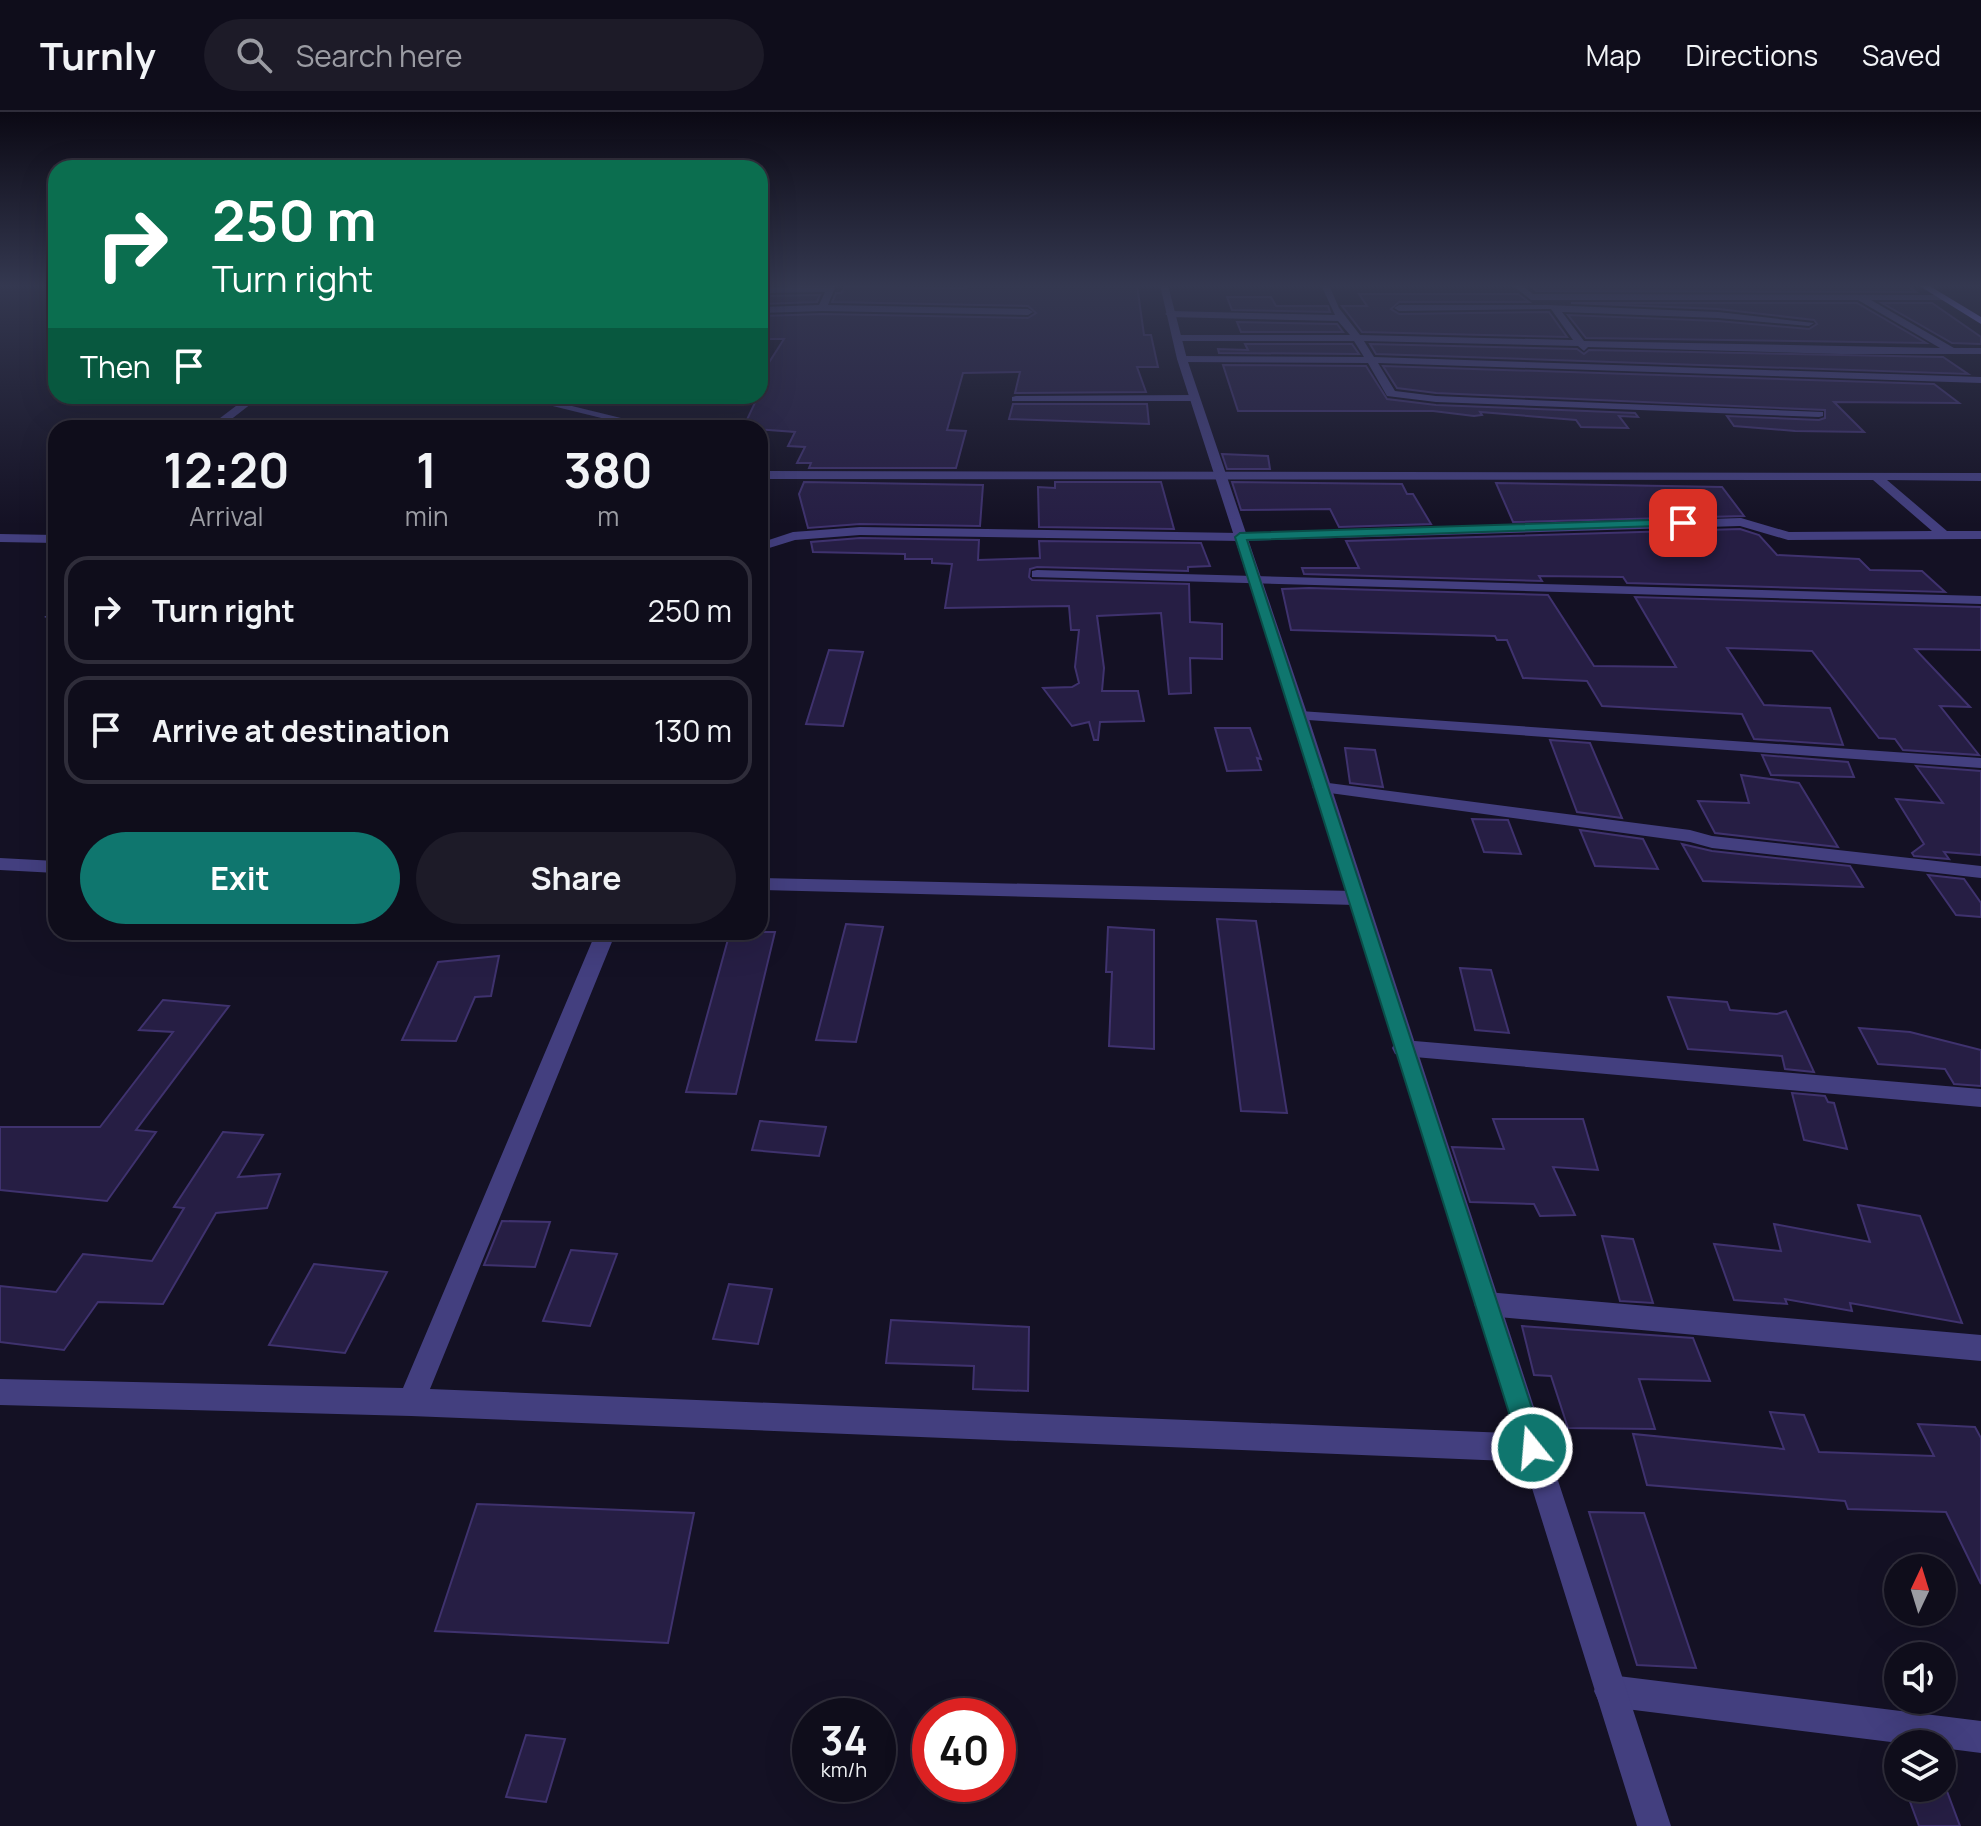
<!DOCTYPE html>
<html lang="en">
<head>
<meta charset="utf-8">
<style>
	body { margin:0; font-family:Manrope,sans-serif; background:#1d1b28; color:#f1f3f6; height:100vh; display:flex; flex-direction:column; font-size:30px; white-space:nowrap }
	* { box-sizing:border-box; margin:0 }
	p { font-size:26px; color:#9b9ca3 }
	.icon { flex:none; width:44px; height:44px; fill:none; stroke:currentColor; stroke-width:2; stroke-linecap:round; stroke-linejoin:round }
	.map { position:relative; flex:1; overflow:hidden }
	.drawer { position:absolute; left:48px; top:308px; width:720px; height:520px; display:flex; flex-direction:column; background:#0f0d1b; border-radius:24px; box-shadow:0 8px 32px #0002,0 0 0 2px #2f2d3a }
	.drawer>* { flex:none }
	.top-card { position:absolute; left:48px; top:48px; width:720px; height:244px; border-radius:24px; box-shadow:0 8px 32px #0002,0 0 0 2px #2f2d3a; background:#0b6e4f; color:#fff; overflow:hidden }
	.needle { width:52px; rotate:4deg }
	.fabs { position:absolute; left:1884px; top:1442px; display:grid; gap:16px }
	.fabs a { display:grid; place-items:center; width:72px; height:72px; border-radius:50%; background:#0f0d1b; box-shadow:0 8px 32px #0002,0 0 0 2px #2f2d3a; font-size:40px }
	.speed { position:absolute; left:792px; top:1586px; display:flex; gap:16px; font-size:40px; font-weight:700; text-align:center }
	.speed>* { display:grid; place-content:center; width:104px; height:104px; border-radius:50%; background:#0f0d1b; box-shadow:0 8px 32px #0002,0 0 0 2px #2f2d3a; line-height:1 }
	.speed small { font-size:20px; font-weight:400 }
	.speed .limit { border:12px solid #d22; background:#fff; color:#111 }
	.pin { position:absolute; display:grid; place-items:center; width:68px; height:68px; color:#fff; margin:-34px; border-radius:16px; box-shadow:0 4px 12px #0006 }
	.me { position:absolute; width:88px; margin:-44px; rotate:343deg; stroke-linejoin:round; filter:drop-shadow(0 0 6px #0008) }
	.turn { display:flex; align-items:center; gap:28px; height:168px; padding:0 32px; font-size:36px }
	.turn .icon { width:104px; height:104px; stroke-width:2.5 }
	.turn b { display:block; font-size:56px; line-height:68px }
	.then { display:flex; align-items:center; height:76px; padding:0 32px; background:#0003; gap:16px; font-size:30px }
	.eta { display:flex; justify-content:space-evenly; align-items:center; height:136px; text-align:center }
	.eta b { font-size:48px; font-weight:700; line-height:56px }
	.action { display:flex; gap:16px; margin-top:auto; padding:16px 32px }
	.action a { flex:1; height:92px; border-radius:48px; background:#0f766e; color:#fff; font-size:32px; font-weight:700; line-height:92px; text-align:center }
	.action a+a { background:#1d1b28; color:#f1f3f6 }
	ul { padding:0; list-style:none }
	li { display:flex; align-items:center; gap:24px; height:108px; margin:0 16px 12px; padding:0 16px; border:4px solid #2f2d3a; border-radius:24px }
	li div { flex:1 }
	li b { display:block; font-size:30px }
	li em { font-style:normal }
	header { display:flex; align-items:center; gap:48px; box-sizing:border-box; height:112px; padding:0 40px; background:#0f0d1b; border-bottom:2px solid #2f2d3a }
	header strong { font-size:38px }
	nav { display:flex; gap:44px; margin-inline-start:auto; font-size:28px }
	.search { width:560px; height:72px; background:#1d1b28; display:flex; align-items:center; gap:20px; box-sizing:border-box; padding:0 28px; border-radius:44px; color:#9b9ca3; font-size:30px }
	.map>svg:first-child { display:block }
	.building { fill:#261e44; stroke:#3f326e; stroke-width:2 }
	.lines { fill:none; stroke-linecap:round; stroke-linejoin:round }
	.minor { fill:#433f7f; fill-rule:evenodd }
	.tertiary { fill:#433f7f; fill-rule:evenodd }
	.secondary { fill:#7b76f4; fill-rule:evenodd }
	.route { fill:#0f766e; stroke:#0a4d48; stroke-width:2 }
</style>
</head>
<body>
<header>
<strong>Turnly</strong>
<div class="search"><svg class="icon" aria-label="search" viewBox="0 0 24 24"><circle cx="10" cy="10" r="6"/><path d="M15 15l6 6"/></svg>Search here</div>
<nav><a>Map</a><a>Directions</a><a>Saved</a></nav>
</header>
<div class="map">
<svg width="1981" height="1714" viewBox="0 0 1981 1714">
	<rect width="100%" height="100%" fill="#141124"/>
	<path class="building" d="M 966,173 L 1137,173 L 1144,223 L 1151,223 L 1158,255 L 1137,255 L 1146,280 L 1015,281 L 1020,260 L 963,261 L 947,318 L 966,319 L 956,356 L 809,356 L 811,351 L 797,351 L 805,335 L 788,334 L 795,320 L 743,316 L 768,263 L 761,263 L 784,227 L 760,227 L 760,204 L 822,202 L 1028,206 L 1036,201 L 1028,194 L 832,190 L 836,181 L 841,181 L 845,175 L 966,176 Z
		M 1531,173 L 1906,173 L 1916,180 L 1536,179 Z
		M 1359,182 L 1518,182 L 1529,190 L 1399,190 L 1391,197 L 1399,202 L 1549,200 L 1567,225 L 1362,220 L 1342,194 L 1367,194 Z
		M 820,183 L 817,190 L 760,192 L 760,184 Z
		M 1227,185 L 1271,185 L 1276,194 L 1328,194 L 1330,200 L 1232,198 Z
		M 1571,191 L 1857,191 L 1926,231 L 1586,226 L 1568,203 L 1718,209 L 1809,217 L 1817,212 L 1814,208 L 1718,197 Z
		M 1882,191 L 1932,191 L 1981,225 L 1981,232 L 1952,231 Z
		M 1237,210 L 1337,212 L 1343,220 L 1241,220 Z
		M 1245,232 L 1352,232 L 1359,242 L 1219,241 L 1218,237 L 1248,238 Z
		M 1370,232 L 1577,237 L 1584,242 L 1589,238 L 1943,245 L 1968,262 L 1376,242 Z
		M 1223,253 L 1366,254 L 1387,287 L 1436,293 L 1635,301 L 1638,305 L 1619,304 L 1628,316 L 1581,315 L 1576,308 L 1480,300 L 1482,303 L 1474,304 L 1433,299 L 1238,299 Z
		M 1383,254 L 1934,272 L 1959,291 L 1834,290 L 1864,320 L 1795,319 L 1734,314 L 1727,304 L 1819,308 L 1825,306 L 1825,298 L 1436,281 L 1397,276 Z
		M 1013,292 L 1147,292 L 1149,312 L 1009,307 Z
		M 1222,342 L 1268,344 L 1270,357 L 1227,357 Z
		M 804,370 L 983,373 L 980,414 L 860,412 L 808,416 L 799,382 Z
		M 1055,370 L 1161,370 L 1174,417 L 1039,415 L 1038,375 L 1055,376 Z
		M 1232,370 L 1402,372 L 1407,382 L 1413,382 L 1431,412 L 1339,415 L 1330,397 L 1241,398 Z
		M 1496,371 L 1722,375 L 1744,404 L 1513,410 Z
		M 1740,417 L 1759,423 L 1777,443 L 1859,447 L 1870,458 L 1922,459 L 1945,480 L 1627,471 L 1623,465 L 1539,464 L 1542,469 L 1304,462 L 1302,456 L 1359,456 L 1346,429 Z
		M 860,426 L 979,428 L 978,448 L 1040,446 L 1039,429 L 1201,431 L 1210,454 L 1188,455 L 1188,459 L 1037,455 L 1030,457 L 1029,465 L 1032,468 L 1189,472 L 1190,510 L 1222,512 L 1222,547 L 1190,546 L 1191,581 L 1169,582 L 1161,501 L 1097,504 L 1104,556 L 1102,579 L 1138,579 L 1144,609 L 1100,610 L 1098,628 L 1094,628 L 1089,610 L 1072,614 L 1043,576 L 1072,575 L 1079,571 L 1075,555 L 1079,518 L 1071,518 L 1069,494 L 945,496 L 952,452 L 932,451 L 932,447 L 905,447 L 905,442 L 813,440 L 811,430 Z
		M 1309,476 L 1548,483 L 1594,554 L 1676,555 L 1635,485 L 1981,495 L 1981,538 L 1915,537 L 1970,595 L 1940,594 L 1979,643 L 1903,638 L 1895,627 L 1879,626 L 1812,539 L 1727,536 L 1764,593 L 1830,596 L 1843,633 L 1754,627 L 1742,602 L 1602,594 L 1587,569 L 1523,566 L 1507,528 L 1497,528 L 1495,524 L 1291,518 L 1282,477 Z
		M 829,538 L 863,540 L 843,614 L 806,612 Z
		M 1215,616 L 1250,616 L 1261,647 L 1257,646 L 1261,658 L 1227,659 Z
		M 1550,628 L 1590,631 L 1622,706 L 1577,700 Z
		M 1345,636 L 1375,638 L 1383,675 L 1350,671 Z
		M 1762,643 L 1848,650 L 1854,665 L 1771,663 Z
		M 1916,654 L 1981,659 L 1981,743 L 1944,740 L 1949,747 L 1914,744 L 1912,741 L 1924,732 L 1896,687 L 1943,691 Z
		M 1741,663 L 1799,671 L 1838,735 L 1715,721 L 1698,689 L 1749,691 Z
		M 1472,707 L 1508,708 L 1521,742 L 1484,740 Z
		M 1580,718 L 1643,727 L 1658,757 L 1595,754 Z
		M 1682,732 L 1712,739 L 1850,754 L 1863,775 L 1703,769 Z
		M 1928,763 L 1964,767 L 1981,791 L 1981,805 L 1956,803 Z
		M 1217,807 L 1256,809 L 1287,1001 L 1241,999 Z
		M 846,812 L 883,815 L 856,930 L 816,928 Z
		M 1108,815 L 1154,818 L 1154,937 L 1109,934 L 1112,860 L 1106,860 Z
		M 730,820 L 775,820 L 736,982 L 686,980 Z
		M 499,844 L 491,884 L 475,885 L 456,929 L 402,928 L 438,850 Z
		M 1460,856 L 1491,858 L 1509,921 L 1475,918 Z
		M 1668,885 L 1727,890 L 1730,898 L 1777,902 L 1786,899 L 1814,960 L 1785,957 L 1782,944 L 1688,937 Z
		M 163,888 L 229,894 L 136,1018 L 156,1020 L 107,1089 L 0,1078 L 0,1015 L 100,1015 L 173,920 L 139,918 Z
		M 1859,916 L 1910,920 L 1981,938 L 1981,974 L 1954,972 L 1945,957 L 1878,952 Z
		M 1792,981 L 1825,984 L 1828,990 L 1834,991 L 1847,1037 L 1804,1028 Z
		M 1493,1007 L 1583,1007 L 1598,1058 L 1553,1055 L 1575,1103 L 1540,1104 L 1534,1092 L 1470,1090 L 1452,1035 L 1504,1037 Z
		M 760,1009 L 826,1015 L 819,1044 L 752,1038 Z
		M 223,1020 L 263,1023 L 238,1065 L 280,1062 L 267,1096 L 216,1101 L 163,1192 L 98,1190 L 64,1238 L 0,1230 L 0,1174 L 56,1180 L 83,1142 L 152,1149 L 184,1096 L 174,1095 Z
		M 1858,1093 L 1920,1104 L 1962,1211 L 1850,1191 L 1852,1199 L 1785,1187 L 1787,1192 L 1734,1188 L 1714,1132 L 1781,1139 L 1774,1112 L 1870,1130 Z
		M 502,1109 L 550,1110 L 535,1155 L 484,1153 Z
		M 1602,1124 L 1633,1127 L 1653,1191 L 1620,1189 Z
		M 571,1138 L 617,1142 L 590,1214 L 543,1209 Z
		M 314,1152 L 387,1160 L 345,1241 L 269,1233 Z
		M 729,1172 L 772,1177 L 758,1232 L 713,1227 Z
		M 891,1208 L 1029,1215 L 1028,1279 L 973,1277 L 974,1254 L 886,1251 Z
		M 1522,1214 L 1693,1226 L 1710,1269 L 1639,1267 L 1655,1317 L 1568,1316 L 1551,1264 L 1534,1263 Z
		M 1770,1300 L 1804,1303 L 1819,1340 L 1934,1344 L 1918,1312 L 1975,1315 L 1981,1326 L 1981,1472 L 1946,1400 L 1848,1397 L 1845,1389 L 1647,1373 L 1633,1322 L 1784,1337 Z
		M 477,1392 L 694,1401 L 668,1531 L 435,1519 Z
		M 1589,1400 L 1644,1401 L 1696,1556 L 1637,1553 Z
		M 526,1623 L 565,1627 L 546,1690 L 506,1685 Z
		M 1942,1666 L 1960,1714 L 1919,1714 L 1905,1676 L 1942,1676 Z"/>
	<g class="lines">
		<path class="minor" d="M 836,173 L 828,193 L 1028,197 L 1033,200 L 1028,203 L 822,199 L 760,201 L 760,195 L 819,193 L 825,180 L 760,181 L 760,175 Z
			M 1321,173 L 1329,173 L 1339,196 L 1360,223 L 1573,228 L 1551,197 L 1399,199 L 1394,196 L 1399,193 L 1547,193 L 1718,200 L 1814,211 L 1809,214 L 1718,206 L 1562,200 L 1584,229 L 1940,236 L 1858,188 L 1531,188 L 1512,173 L 1522,173 L 1533,182 L 1943,183 L 1946,188 L 1871,188 L 1954,236 L 1981,236 L 1981,242 L 1841,242 L 1588,235 L 1584,239 L 1578,234 L 1364,229 L 1374,245 L 1981,265 L 1981,271 L 1378,251 L 1395,279 L 1436,284 L 1823,300 L 1823,304 L 1819,305 L 1436,290 L 1387,284 L 1368,251 L 1182,250 L 1177,247 L 1182,244 L 1364,245 L 1354,229 L 1178,229 L 1173,226 L 1178,223 L 1350,223 L 1338,209 L 1170,205 L 1165,202 L 1170,199 L 1335,203 Z
			M 249,284 L 261,284 L 220,316 L 207,316 Z
			M 512,284 L 531,284 L 662,316 L 642,316 Z
			M 1016,284 L 1195,283 L 1200,286 L 1195,289 L 1012,289 L 1012,285 Z
			M 760,359 L 1981,361 L 1981,369 L 1887,368 L 1947,419 L 1981,419 L 1981,427 L 1788,428 L 1740,414 L 1240,429 L 860,423 L 795,428 L 760,439 L 760,431 L 793,420 L 860,415 L 1240,421 L 1741,406 L 1789,420 L 1932,419 L 1873,368 L 760,367 Z
			M 0,422 L 56,423 L 56,431 L 0,430 Z
			M 1037,458 L 1981,484 L 1981,492 L 1032,465 L 1032,459 Z
			M 51,501 L 56,501 L 56,509 L 44,505 Z
			M 1300,599 L 1981,646 L 1981,656 L 1294,607 L 1294,601 Z
			M 1321,670 L 1690,718 L 1712,724 L 1981,754 L 1981,766 L 1712,736 L 1690,730 L 1315,679 L 1312,675 L 1315,671 Z
			M 0,746 L 56,749 L 56,761 L 0,758 Z
			M 760,766 L 1355,779 L 1364,786 L 1355,793 L 760,778 Z
			M 596,820 L 616,820 L 430,1277 L 1532,1322 L 1542,1326 L 1546,1336 L 1542,1346 L 1532,1350 L 411,1304 L 0,1293 L 0,1267 L 403,1276 Z
			M 1403,928 L 1981,977 L 1981,995 L 1403,944 L 1395,942 L 1392,936 L 1395,930 Z
			M 1487,1180 L 1981,1223 L 1981,1249 L 1487,1204 L 1478,1201 L 1474,1192 L 1478,1183 Z
			M 1610,1563 L 1981,1609 L 1981,1641 L 1942,1636 L 1942,1632 L 1907,1632 L 1610,1595 L 1599,1590 L 1594,1579 L 1599,1568 Z"/>
		<path class="tertiary" d="M 1160,173 L 1168,173 L 1187,247 L 1308,604 L 1671,1714 L 1637,1714 L 1292,604 L 1177,247 Z"/>
		<path class="secondary" d="M 1918,173 L 1928,173 L 1981,205 L 1981,212 Z"/>
	</g>
	<linearGradient id="sky" x2="0" y2="1"><stop stop-color="#0b0914"/><stop offset="0.42" stop-color="#343850"/><stop offset="1" stop-color="#343850" stop-opacity="0"/></linearGradient>
	<rect width="1981" height="413" fill="url(#sky)"/>
	<path class="route" d="M 1683,407 L 1689,411 L 1687,413 L 1247,428 L 1545,1336 L 1541,1345 L 1532,1349 L 1523,1345 L 1520,1336 L 1235,425 L 1240,421 Z"/>
</svg>
<div class="fabs">
<a><svg class="needle" viewBox="-14 -14 28 28"><path d="M0-13l5 13h-10z" fill="#e53935"/><path d="M0 13l5-13h-10z" fill="#9b9ca3"/></svg></a>
<a><svg class="icon" aria-label="sound" viewBox="0 0 24 24"><path d="M4 9h4l5-4v14l-5-4H4zM17 9q2 3 0 6"/></svg></a>
<a><svg class="icon" aria-label="layers" viewBox="0 0 24 24"><path d="M12 4l9 5-9 5-9-5zM3 14l9 5 9-5"/></svg></a>
</div>
<div class="speed"><div>34<small>km/h</small></div><div class="limit">40</div></div>
<div class="pin" style="left:1683px;top:411px;background:#d93025"><svg class="icon" aria-label="arrive" viewBox="0 0 24 24"><path d="M6 21V4h12l-3 4 3 4H6"/></svg></div>
<svg class="me" style="left:1532px;top:1336px" viewBox="-20 -20 40 40"><circle r="17" fill="#0f766e" stroke="#fff" stroke-width="3"/><path d="M0-11L8 9 0 5-8 9z" fill="#fff"/></svg>
<div class="top-card">
<div class="turn"><svg class="icon" aria-label="right" viewBox="0 0 24 24"><path d="M7 20v-9h11M14 6l5 5-5 5"/></svg><div><b>250 m</b>Turn right</div></div>
<div class="then">Then<svg class="icon" aria-label="arrive" viewBox="0 0 24 24"><path d="M6 21V4h12l-3 4 3 4H6"/></svg></div>
</div>
<section class="drawer">
<div class="eta">
<div><b>12:20</b><p>Arrival</p></div>
<div><b>1</b><p>min</p></div>
<div><b>380</b><p>m</p></div>
</div>
<ul>
<li><svg class="icon" aria-label="right" viewBox="0 0 24 24"><path d="M7 20v-9h11M14 6l5 5-5 5"/></svg><div><b>Turn right</b></div><em>250 m</em></li>
<li><svg class="icon" aria-label="arrive" viewBox="0 0 24 24"><path d="M6 21V4h12l-3 4 3 4H6"/></svg><div><b>Arrive at destination</b></div><em>130 m</em></li>
</ul>
<div class="action"><a>Exit</a><a>Share</a></div>
</section>
</div>
</body>
</html>
